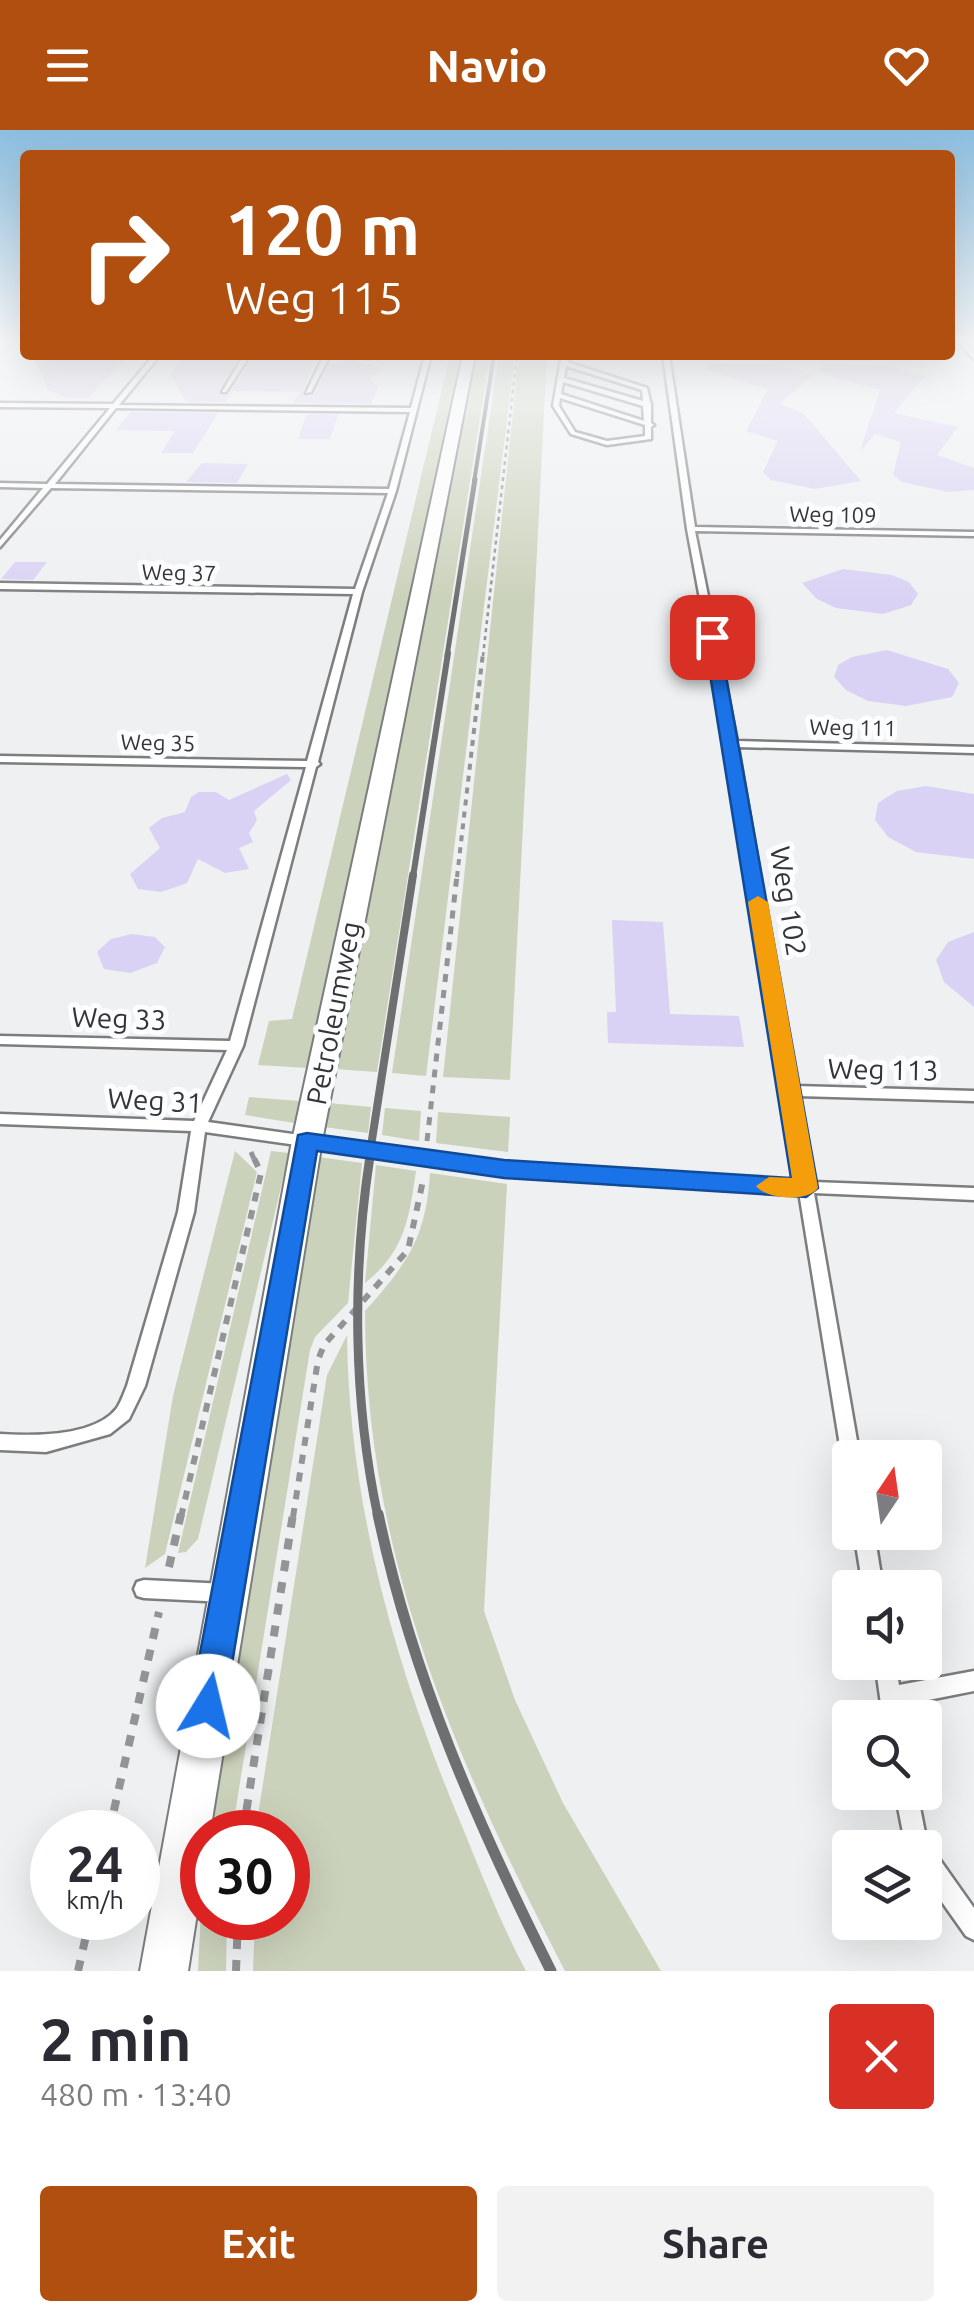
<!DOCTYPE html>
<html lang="en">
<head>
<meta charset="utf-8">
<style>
	body { margin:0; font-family:Ubuntu,sans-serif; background:#f2f2f3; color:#2b2b33; height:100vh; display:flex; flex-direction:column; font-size:38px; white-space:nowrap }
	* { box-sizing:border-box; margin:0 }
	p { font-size:32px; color:#7c7c81 }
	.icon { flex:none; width:55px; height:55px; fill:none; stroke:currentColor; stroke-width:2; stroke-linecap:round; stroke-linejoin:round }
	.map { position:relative; height:1841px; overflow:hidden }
	.panel { display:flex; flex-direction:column; background:#fff; flex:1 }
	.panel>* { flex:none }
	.banner { position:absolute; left:20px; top:20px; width:935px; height:210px; border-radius:10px; box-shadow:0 10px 40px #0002; background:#b04f0f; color:#fff; overflow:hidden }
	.needle { width:65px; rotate:13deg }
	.fabs { position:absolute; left:832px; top:1310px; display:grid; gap:20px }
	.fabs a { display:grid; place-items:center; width:110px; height:110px; border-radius:10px; background:#fff; box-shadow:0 10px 40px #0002; font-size:50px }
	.speed { position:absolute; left:30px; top:1680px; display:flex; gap:20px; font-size:50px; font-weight:700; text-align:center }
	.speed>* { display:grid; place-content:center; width:130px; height:130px; border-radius:50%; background:#fff; box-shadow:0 10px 40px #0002; line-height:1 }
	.speed small { font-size:25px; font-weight:400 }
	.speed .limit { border:15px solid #d22; background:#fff; color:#111 }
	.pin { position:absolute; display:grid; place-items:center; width:85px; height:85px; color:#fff; margin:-42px; border-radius:20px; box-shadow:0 5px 15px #0006 }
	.me { position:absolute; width:110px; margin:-55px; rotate:9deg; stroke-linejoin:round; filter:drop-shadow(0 0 8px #0008) }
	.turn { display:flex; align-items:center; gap:35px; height:210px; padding:0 40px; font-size:45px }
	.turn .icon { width:130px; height:130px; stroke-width:2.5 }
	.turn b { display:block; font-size:70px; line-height:85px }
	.round { display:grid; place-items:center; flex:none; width:105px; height:105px; border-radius:10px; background:#f2f2f3 }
	.head { display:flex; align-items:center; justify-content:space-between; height:170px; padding:0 40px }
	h1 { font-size:60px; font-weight:700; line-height:75px }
	.action { display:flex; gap:20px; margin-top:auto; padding:20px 40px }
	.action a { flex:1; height:115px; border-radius:10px; background:#b04f0f; color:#fff; font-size:40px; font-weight:700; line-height:115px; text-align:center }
	.action a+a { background:#f2f2f3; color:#2b2b33 }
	header { display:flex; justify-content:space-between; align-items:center; height:130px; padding:0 40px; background:#b04f0f; color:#fff; font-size:45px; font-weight:700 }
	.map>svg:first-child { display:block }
	.green { fill:#cbd2bb }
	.building { fill:#d9d2f4 }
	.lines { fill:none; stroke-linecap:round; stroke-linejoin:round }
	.service-casing { stroke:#7b7d7e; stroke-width:5 }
	.minor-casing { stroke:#7b7d7e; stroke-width:4 }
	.path-far4 { stroke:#939495; stroke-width:2.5; stroke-dasharray:4 4; stroke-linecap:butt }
	.path-far3 { stroke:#939495; stroke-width:4; stroke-dasharray:6 6; stroke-linecap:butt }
	.path-far2 { stroke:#939495; stroke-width:5; stroke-dasharray:8 8; stroke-linecap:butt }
	.path-far1 { stroke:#939495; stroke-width:6; stroke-dasharray:9 9; stroke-linecap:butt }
	.path { stroke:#939495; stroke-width:8; stroke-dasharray:11 11; stroke-linecap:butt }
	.service { fill:#fff; fill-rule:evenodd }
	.minor { fill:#fff; fill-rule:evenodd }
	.rail-far5 { stroke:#6e6f70; stroke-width:4 }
	.rail-far4 { stroke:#6e6f70; stroke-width:5 }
	.rail-far3 { stroke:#6e6f70; stroke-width:6 }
	.rail-far2 { stroke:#6e6f70; stroke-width:8 }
	.rail-far1 { stroke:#6e6f70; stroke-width:9 }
	.rail { stroke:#6e6f70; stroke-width:11 }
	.route { fill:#1a73e8; stroke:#114b97; stroke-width:2.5 }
	.slow { fill:#f59e0b }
	.labels { text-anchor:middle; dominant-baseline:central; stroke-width:10; stroke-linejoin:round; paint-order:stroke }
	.far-street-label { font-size:22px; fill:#353536; stroke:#fcfdfe }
	.street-label { font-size:28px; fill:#353536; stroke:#fcfdfe }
</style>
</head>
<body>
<header><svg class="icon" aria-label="menu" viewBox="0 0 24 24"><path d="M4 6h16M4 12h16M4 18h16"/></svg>Navio<svg class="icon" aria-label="heart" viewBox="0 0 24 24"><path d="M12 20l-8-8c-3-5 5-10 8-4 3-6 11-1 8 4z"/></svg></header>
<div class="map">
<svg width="974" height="1841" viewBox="0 0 974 1841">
	<rect width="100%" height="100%" fill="#eef0f1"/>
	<path class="green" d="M 450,225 L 463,225 L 308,938 L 258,935 L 269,891 L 292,889 Z
		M 476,225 L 490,225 L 377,942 L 335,939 Z
		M 499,225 L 515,225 L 426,946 L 392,943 Z
		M 519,225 L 547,225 L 510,950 L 443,947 Z
		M 249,967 L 300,971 L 294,993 L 245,985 Z
		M 329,973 L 371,977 L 368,1003 L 324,997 Z
		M 385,978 L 421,981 L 419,1011 L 382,1005 Z
		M 438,982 L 510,987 L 508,1022 L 436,1013 Z
		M 235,1021 L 257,1042 L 165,1424 L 145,1438 L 173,1266 Z
		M 271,1021 L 289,1023 L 198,1409 L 186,1422 L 178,1423 Z
		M 318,1027 L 362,1033 L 348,1173 L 315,1207 L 310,1220 L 232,1702 L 210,1702 L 267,1355 L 292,1164 Z
		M 376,1035 L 416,1041 C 409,1089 405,1121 365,1153 Z
		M 430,1043 L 507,1054 L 484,1481 L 515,1570 L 563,1673 L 661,1841 L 565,1841 C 455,1629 365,1425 365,1181 C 407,1134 426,1108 430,1043 Z
		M 347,1205 C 349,1378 397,1543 464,1701 C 483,1748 502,1796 526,1841 L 253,1841 L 255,1788 L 288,1788 L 288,1702 L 257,1702 L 259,1679 L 327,1245 Z
		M 202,1759 L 202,1788 L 227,1788 L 226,1841 L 198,1841 Z"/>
	<path class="building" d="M 33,225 L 127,225 L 88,268 L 67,268 L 48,260 Z
		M 183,225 L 240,225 L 219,260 L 222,266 L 229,264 L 254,225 L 316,225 L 303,261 L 307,267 L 314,264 L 329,235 L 352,230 L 381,238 L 370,249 L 378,257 L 371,274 L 293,273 L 300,262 L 232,261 L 225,272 L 186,272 L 170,245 Z
		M 707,233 L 776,235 L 813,244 L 780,274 L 803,283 L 861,351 L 815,359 L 771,350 L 763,342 L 778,311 L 746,301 L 768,259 L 706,240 Z
		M 822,235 L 887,236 L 925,246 L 894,283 L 958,297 L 937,325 L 974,338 L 974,360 L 948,362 L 902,352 L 893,345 L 901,312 L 875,304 L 860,321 L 880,260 L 820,243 Z
		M 131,282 L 218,283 L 193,323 L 161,323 L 175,301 L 116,300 Z
		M 307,284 L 338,285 L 330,309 L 298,309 Z
		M 202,333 L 248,334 L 237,353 L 186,352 Z
		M 15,432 L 47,432 L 33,450 L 1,449 Z
		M 843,439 L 892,445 L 909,452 L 918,464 L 911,475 L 883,484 L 836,478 L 817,469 L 802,453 Z
		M 887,520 L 948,539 L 959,553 L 952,567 L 906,576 L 868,571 L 846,560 L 834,547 L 838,535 L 852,527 Z
		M 287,644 L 291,650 L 254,681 L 257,690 L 249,703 L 253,712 L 239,718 L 249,739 L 225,743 L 198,729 L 187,753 L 161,762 L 138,759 L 130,744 L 160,718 L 149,698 L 162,688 L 185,682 L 191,667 L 199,662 L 216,662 L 229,670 Z
		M 926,656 L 974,664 L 974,729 L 916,722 L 888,707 L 875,690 L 878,673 L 897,661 Z
		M 612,790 L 663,792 L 670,884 L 739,886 L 744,917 L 608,913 L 607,882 L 616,882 Z
		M 974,802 L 974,877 L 944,852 L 936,830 L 948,812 Z
		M 132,804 L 155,807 L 165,817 L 157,833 L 130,843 L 104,839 L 97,822 L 111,809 Z"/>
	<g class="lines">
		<g class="service-casing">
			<path id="service" d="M 960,214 L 966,214 L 974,223 L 974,229 Z
				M 154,225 L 160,225 L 119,275 L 411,278 L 425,225 L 431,225 L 396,361 L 362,462 L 318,632 L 320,634 L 316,637 L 243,916 L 208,992 L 503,1034 L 622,1044 L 797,1051 L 727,614 L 687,399 L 663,225 L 669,225 L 695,397 L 974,402 L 974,406 L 695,401 L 737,611 L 974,617 L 974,623 L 738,617 L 796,956 L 974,961 L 974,971 L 798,966 L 813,1052 L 974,1058 L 974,1070 L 814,1063 L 860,1328 L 850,1328 L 850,1336 L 845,1334 L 842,1328 L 799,1062 L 622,1054 L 503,1044 L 205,1002 L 194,1082 L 145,1256 L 129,1289 L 110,1304 L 46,1322 L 0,1320 L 0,1304 C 32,1306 95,1307 117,1278 C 121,1272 124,1263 127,1256 L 178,1082 L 191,1001 L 0,994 L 0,984 L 194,991 L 227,920 L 0,914 L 0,906 L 230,911 L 306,637 L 0,632 L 0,626 L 307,631 L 353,464 L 0,459 L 0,453 L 355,459 L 388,363 L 51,358 L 0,417 L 0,410 L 43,358 L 0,357 L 0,353 L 47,354 L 110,278 L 0,277 L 0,273 L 113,274 ZM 116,278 L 410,282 L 389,359 L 55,354 Z
				M 244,225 L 250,225 L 226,262 L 222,262 Z
				M 324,225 L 330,225 L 311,262 L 306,263 Z
				M 567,225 L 575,225 L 567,232 L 647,258 L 651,275 L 651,293 L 654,295 L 651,297 L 651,309 L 607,315 L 571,304 L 553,276 L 561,229 ZM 566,236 L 642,260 L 643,271 L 564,248 ZM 563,252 L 643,276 L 644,291 L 561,264 ZM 560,268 L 645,295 L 645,306 L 607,311 L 575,302 L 559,276 Z
				M 854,1402 L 874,1402 L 883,1458 L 863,1458 Z
				M 144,1450 L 226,1454 L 233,1456 L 236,1463 L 233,1470 L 226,1472 L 144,1468 L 137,1466 L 134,1459 L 137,1452 Z
				M 875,1532 L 895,1532 L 899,1555 L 974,1541 L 974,1561 L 903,1575 L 905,1588 L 883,1588 Z
				M 895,1662 L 917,1662 L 928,1718 L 933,1720 L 974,1778 L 974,1810 L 966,1806 L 925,1748 L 925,1718 L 906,1718 Z"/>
		</g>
		<g class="minor-casing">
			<path id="minor" d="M 463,225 L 475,225 L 322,1011 L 210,1702 L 202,1702 L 202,1752 L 188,1841 L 140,1841 L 292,1011 Z"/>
		</g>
		<path class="path-far4" d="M 483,526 L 517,225"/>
		<path class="path-far3" d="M 457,747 L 483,523"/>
		<path class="path-far2" d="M 427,1011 L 457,745
			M 251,1022 L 254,1029"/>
		<path class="path-far1" d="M 181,1387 L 261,1043 L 253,1026
			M 293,1387 L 318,1230 L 324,1215 L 408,1120 L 424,1046"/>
		<path class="path" d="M 169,1437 L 181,1384
			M 109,1702 L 159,1482
			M 243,1702 L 293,1384
			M 78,1841 L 90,1788
			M 236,1841 L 238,1788"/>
		<use href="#service" class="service"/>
		<use href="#minor" class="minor"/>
		<path class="rail-far5" d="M 474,352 L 494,225"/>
		<path class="rail-far4" d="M 447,526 L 475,349"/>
		<path class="rail-far3" d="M 413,747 L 448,523"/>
		<path class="rail-far2" d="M 369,1029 L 413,745"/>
		<path class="rail-far1" d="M 370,1026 C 352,1144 353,1270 378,1387"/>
		<path class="rail" d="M 378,1384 C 412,1546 477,1693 551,1841"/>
	</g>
	<linearGradient id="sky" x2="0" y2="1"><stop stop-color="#8cbee0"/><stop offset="0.45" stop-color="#f7f8f9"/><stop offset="1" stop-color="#f7f8f9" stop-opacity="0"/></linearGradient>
	<rect width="974" height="471" fill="url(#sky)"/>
	<path class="route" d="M 712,502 L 719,507 L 818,1058 L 806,1067 L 504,1048 L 317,1021 L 225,1576 L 220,1588 L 208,1593 L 195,1588 L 190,1576 L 298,1005 L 307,1003 L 504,1030 L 791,1048 L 704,507 Z"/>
	<path class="slow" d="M 758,766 L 768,772 L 818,1058 C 808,1072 767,1070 756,1056 L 769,1047 L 792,1048 L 748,772 Z"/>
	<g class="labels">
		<g class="far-street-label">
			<text transform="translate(833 384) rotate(1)">Weg 109</text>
			<text transform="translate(179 442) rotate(1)">Weg 37</text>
			<text transform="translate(853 597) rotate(1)">Weg 111</text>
			<text transform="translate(158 612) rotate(1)">Weg 35</text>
		</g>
		<g class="street-label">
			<text transform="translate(789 771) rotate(81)">Weg 102</text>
			<text transform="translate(333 883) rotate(-79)">Petroleumweg</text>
			<text transform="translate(119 888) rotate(2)">Weg 33</text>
			<text transform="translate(883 939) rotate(1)">Weg 113</text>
			<text transform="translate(155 970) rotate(3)">Weg 31</text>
		</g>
	</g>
</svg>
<div class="fabs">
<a><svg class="needle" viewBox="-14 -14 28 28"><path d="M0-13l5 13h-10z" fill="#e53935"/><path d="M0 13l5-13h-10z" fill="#7c7c81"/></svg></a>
<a><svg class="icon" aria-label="sound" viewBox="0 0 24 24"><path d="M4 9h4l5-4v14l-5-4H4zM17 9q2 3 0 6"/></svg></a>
<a><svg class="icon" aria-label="search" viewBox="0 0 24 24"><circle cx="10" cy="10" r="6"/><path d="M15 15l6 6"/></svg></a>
<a><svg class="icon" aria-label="layers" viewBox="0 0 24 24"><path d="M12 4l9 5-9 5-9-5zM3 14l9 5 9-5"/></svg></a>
</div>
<div class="speed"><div>24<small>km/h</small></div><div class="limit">30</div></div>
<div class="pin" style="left:712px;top:507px;background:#d93025"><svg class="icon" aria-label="arrive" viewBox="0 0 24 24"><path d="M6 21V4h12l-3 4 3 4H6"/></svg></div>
<svg class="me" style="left:208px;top:1576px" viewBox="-20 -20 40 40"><circle r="19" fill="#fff"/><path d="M0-13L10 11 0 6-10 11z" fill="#1a73e8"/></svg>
<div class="banner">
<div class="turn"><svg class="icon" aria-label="right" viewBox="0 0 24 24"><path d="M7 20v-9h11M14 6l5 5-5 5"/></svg><div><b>120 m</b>Weg 115</div></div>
</div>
</div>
<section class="panel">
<div class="head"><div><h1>2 min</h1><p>480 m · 13:40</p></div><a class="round" style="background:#d93025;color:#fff"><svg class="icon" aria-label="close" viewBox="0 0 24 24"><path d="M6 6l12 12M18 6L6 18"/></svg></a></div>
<div class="action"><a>Exit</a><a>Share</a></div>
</section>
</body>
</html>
